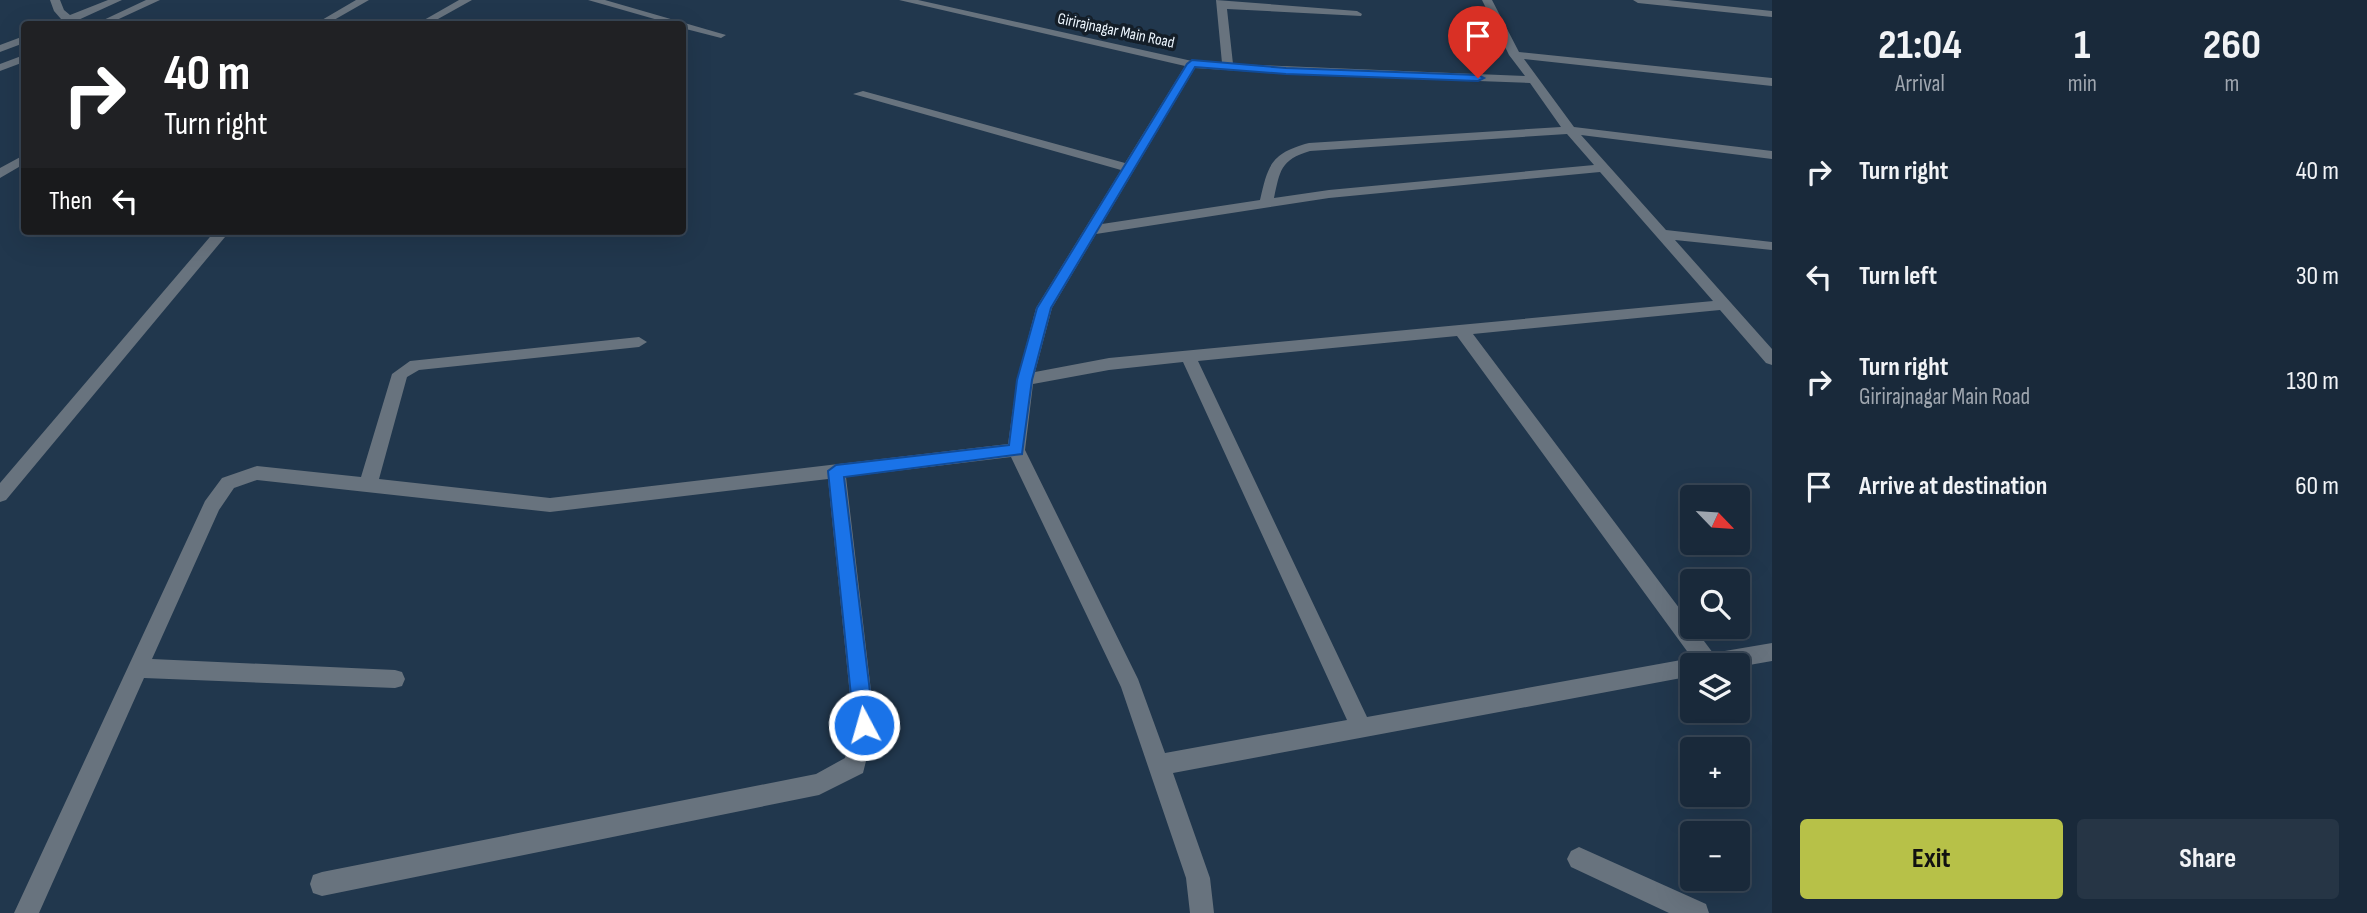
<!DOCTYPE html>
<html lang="en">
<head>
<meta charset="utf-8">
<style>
	body { margin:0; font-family:"Sofia Sans Condensed",sans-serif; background:#263545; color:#f1f3f6; height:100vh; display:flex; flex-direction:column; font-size:26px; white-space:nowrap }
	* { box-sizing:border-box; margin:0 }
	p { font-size:23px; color:#9fa6af }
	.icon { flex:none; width:38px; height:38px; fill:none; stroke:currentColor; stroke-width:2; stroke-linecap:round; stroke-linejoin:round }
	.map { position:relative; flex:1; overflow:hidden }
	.sheet { display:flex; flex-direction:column; background:#19293a; width:595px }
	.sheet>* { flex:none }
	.top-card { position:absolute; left:21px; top:21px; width:665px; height:214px; border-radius:7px; box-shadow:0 7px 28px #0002,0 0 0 2px #374554; background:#202124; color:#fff; overflow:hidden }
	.needle { width:46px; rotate:115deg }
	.controls { position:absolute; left:1680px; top:485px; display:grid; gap:14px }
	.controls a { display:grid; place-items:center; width:70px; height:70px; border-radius:7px; background:#19293a; box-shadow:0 7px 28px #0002,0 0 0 2px #374554; font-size:35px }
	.pin { position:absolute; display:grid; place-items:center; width:60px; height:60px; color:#fff; margin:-72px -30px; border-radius:50% 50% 50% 0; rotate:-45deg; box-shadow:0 0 7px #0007 }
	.pin .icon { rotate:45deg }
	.me { position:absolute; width:77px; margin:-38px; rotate:354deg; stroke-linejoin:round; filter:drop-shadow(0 0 5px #0008) }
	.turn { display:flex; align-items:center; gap:24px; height:147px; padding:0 28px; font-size:32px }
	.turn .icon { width:91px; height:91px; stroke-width:2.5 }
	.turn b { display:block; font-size:49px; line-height:60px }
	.then { display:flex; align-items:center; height:66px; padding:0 28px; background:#0003; gap:14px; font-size:26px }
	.eta { display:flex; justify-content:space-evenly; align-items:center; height:119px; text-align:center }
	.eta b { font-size:42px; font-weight:700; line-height:49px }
	.primary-button { display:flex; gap:14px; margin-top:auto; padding:14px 28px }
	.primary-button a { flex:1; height:80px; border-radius:7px; background:#b7c148; color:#111; font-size:28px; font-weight:700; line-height:80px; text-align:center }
	.primary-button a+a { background:#263545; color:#f1f3f6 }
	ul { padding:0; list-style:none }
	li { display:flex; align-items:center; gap:21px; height:105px; padding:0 28px }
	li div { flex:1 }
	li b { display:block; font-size:26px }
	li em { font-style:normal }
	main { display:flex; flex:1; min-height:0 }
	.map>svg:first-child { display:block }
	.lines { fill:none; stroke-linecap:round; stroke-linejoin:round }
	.minor { fill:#68737e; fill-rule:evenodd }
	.route { fill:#1a73e8; stroke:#114b97; stroke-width:2 }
	.labels { text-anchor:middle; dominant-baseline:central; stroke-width:7; stroke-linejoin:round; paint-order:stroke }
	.far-street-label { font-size:16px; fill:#edf6fe; stroke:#141e28 }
</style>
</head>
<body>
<main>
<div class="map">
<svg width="1772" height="913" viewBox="0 0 1772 913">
	<rect width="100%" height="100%" fill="#21374d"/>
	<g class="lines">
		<path class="minor" d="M 50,0 L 60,0 L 64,10 L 70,15 L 108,0 L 122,0 L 76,21 L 78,24 L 53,24 L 61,19 L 54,11 Z
			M 146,0 L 160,0 L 108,24 L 95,24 Z
			M 356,0 L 369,0 L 327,24 L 315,24 Z
			M 459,0 L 472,0 L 429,24 L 417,24 Z
			M 588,0 L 605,0 L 726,35 L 721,38 L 682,28 L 682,24 L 672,24 Z
			M 899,0 L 918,0 L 1192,61 L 1222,63 L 1216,0 L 1357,11 L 1362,14 L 1361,16 L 1227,9 L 1233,64 L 1525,76 L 1509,55 L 1482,0 L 1492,0 L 1519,52 L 1772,78 L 1772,86 L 1524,59 L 1574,127 L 1772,151 L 1772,159 L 1581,135 L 1666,230 L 1772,242 L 1772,250 L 1675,240 L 1772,349 L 1772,365 L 1766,363 L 1720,310 L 1473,334 L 1713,653 L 1772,643 L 1772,661 L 1738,667 L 1738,665 L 1692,665 L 1692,676 L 1173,773 L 1210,878 L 1214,913 L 1190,913 L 1186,878 L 1121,687 L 1011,457 L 846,477 L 875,725 L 863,773 L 819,795 L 322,896 L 313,893 L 310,884 L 313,875 L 322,872 L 816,774 L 845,758 L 853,725 L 828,479 L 550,512 L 257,480 L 234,488 L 219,510 L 152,659 L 395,670 L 402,672 L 405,679 L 402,686 L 395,688 L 144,678 L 39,913 L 14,913 L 205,501 L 222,478 L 257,466 L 361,477 L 392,374 L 410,361 L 639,337 L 647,342 L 639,347 L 419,370 L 407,377 L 379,479 L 550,498 L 1008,444 L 1017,380 L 1036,308 L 1121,170 L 853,94 L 863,91 L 1125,163 L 1185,66 ZM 1195,68 L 1286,74 L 1530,83 L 1561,127 L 1309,143 C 1271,153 1268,165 1260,200 L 1102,224 ZM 1567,134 L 1594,165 L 1329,190 L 1274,198 C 1280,171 1280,160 1310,151 ZM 1600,172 L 1713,301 L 1109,358 L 1035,372 L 1052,308 L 1096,234 L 1329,198 ZM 1457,336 L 1692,658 L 1367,717 L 1198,361 ZM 1183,362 L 1347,720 L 1165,753 L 1138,679 L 1025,450 L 1033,384 L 1109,370 Z
			M 1633,0 L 1668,0 L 1772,11 L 1772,17 L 1638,3 Z
			M 24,36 L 24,43 L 0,52 L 0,45 Z
			M 24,55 L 24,62 L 0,71 L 0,64 Z
			M 24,155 L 24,164 L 0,178 L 0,168 Z
			M 215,231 L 230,231 L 6,500 L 0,502 L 0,483 Z
			M 1579,847 L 1706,904 L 1709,913 L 1669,913 L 1571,867 L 1567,859 L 1571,851 Z"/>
	</g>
	<path class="route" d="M 1192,60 L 1286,68 L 1478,75 L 1484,78 L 1478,81 L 1286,74 L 1195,67 L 1051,308 L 1032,380 L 1022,454 L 844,477 L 874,725 L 871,732 L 864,734 L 857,732 L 854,725 L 828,471 L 836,465 L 1009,445 L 1017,380 L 1037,308 L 1187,64 Z"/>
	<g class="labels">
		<g class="far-street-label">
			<text transform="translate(1116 31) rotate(12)">Girirajnagar Main Road</text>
		</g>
	</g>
</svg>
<div class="controls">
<a><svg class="needle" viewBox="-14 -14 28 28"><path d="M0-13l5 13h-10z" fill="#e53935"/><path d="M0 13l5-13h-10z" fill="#9fa6af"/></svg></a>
<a><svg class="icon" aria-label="search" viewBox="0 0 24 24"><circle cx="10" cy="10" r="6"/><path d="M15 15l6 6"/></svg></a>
<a><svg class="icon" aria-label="layers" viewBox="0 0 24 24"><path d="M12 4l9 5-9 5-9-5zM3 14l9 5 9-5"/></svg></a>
<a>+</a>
<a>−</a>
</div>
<div class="pin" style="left:1478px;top:78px;background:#d93025"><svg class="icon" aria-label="arrive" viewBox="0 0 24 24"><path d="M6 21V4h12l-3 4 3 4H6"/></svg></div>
<svg class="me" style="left:864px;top:725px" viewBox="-20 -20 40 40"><circle r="17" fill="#1a73e8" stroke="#fff" stroke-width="3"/><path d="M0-11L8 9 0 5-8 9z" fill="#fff"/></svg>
<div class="top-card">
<div class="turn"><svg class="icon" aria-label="right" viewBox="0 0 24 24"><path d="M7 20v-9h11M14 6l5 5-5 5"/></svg><div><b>40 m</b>Turn right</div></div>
<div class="then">Then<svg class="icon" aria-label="left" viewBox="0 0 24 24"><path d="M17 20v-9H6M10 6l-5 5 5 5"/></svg></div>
</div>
</div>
<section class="sheet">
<div class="eta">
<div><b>21:04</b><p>Arrival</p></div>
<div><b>1</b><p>min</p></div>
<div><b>260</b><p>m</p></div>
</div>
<ul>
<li><svg class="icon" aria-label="right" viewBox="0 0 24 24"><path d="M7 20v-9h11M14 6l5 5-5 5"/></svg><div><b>Turn right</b></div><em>40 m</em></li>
<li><svg class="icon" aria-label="left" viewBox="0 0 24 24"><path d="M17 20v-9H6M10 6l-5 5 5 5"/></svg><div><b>Turn left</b></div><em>30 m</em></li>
<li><svg class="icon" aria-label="right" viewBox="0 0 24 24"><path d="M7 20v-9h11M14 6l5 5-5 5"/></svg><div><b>Turn right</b><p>Girirajnagar Main Road</p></div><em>130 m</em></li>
<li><svg class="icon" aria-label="arrive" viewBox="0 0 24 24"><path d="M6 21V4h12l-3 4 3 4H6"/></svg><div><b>Arrive at destination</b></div><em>60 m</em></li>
</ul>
<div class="primary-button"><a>Exit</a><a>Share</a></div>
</section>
</main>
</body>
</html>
